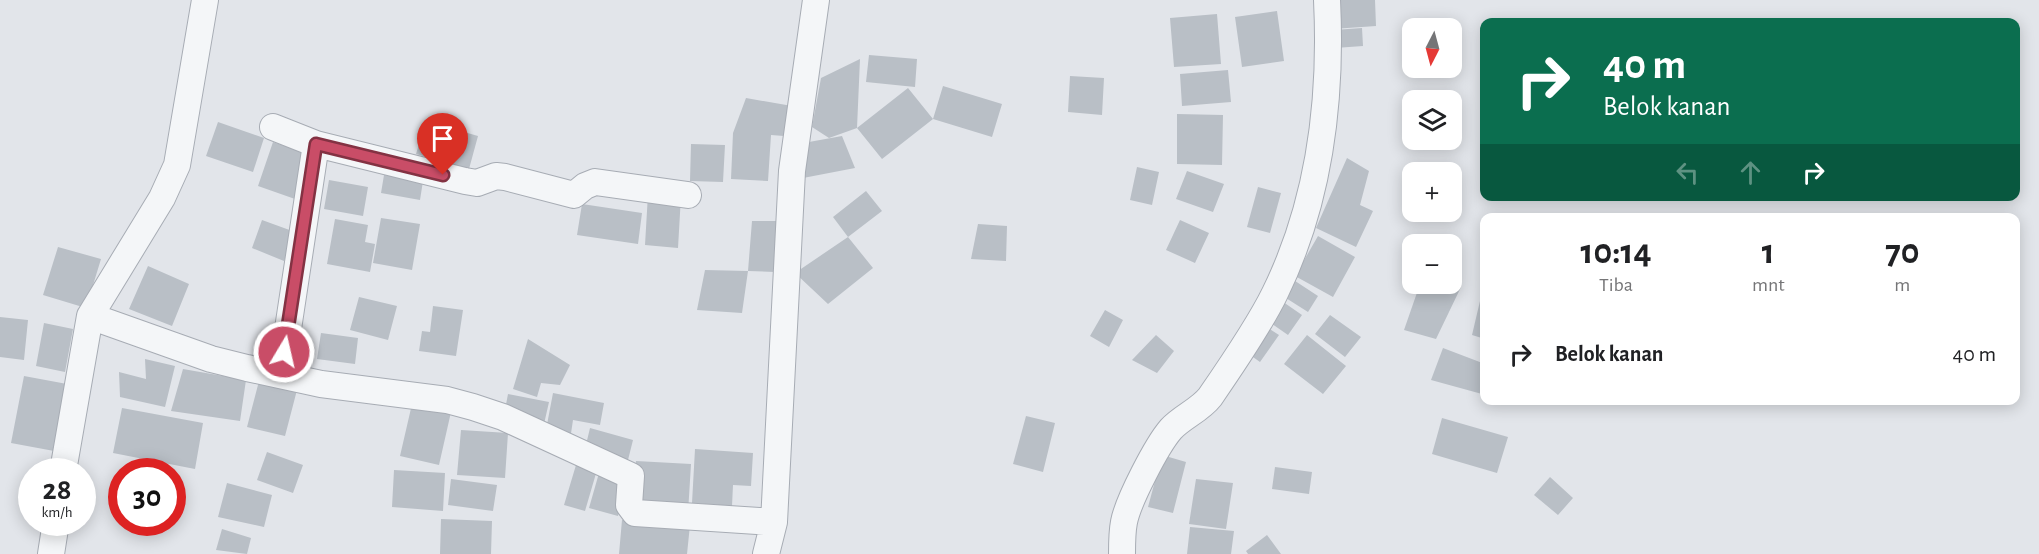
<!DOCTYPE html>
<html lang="id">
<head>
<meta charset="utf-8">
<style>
	body { margin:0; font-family:"Alegreya Sans",sans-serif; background:#f2f2f2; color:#202124; height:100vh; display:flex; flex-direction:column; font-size:22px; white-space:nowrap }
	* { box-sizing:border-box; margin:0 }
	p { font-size:20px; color:#757577 }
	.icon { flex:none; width:33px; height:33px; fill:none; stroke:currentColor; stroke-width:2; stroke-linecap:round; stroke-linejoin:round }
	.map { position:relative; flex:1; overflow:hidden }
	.details { position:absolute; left:1480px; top:213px; width:540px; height:192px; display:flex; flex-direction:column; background:#fff; border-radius:12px; box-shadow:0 3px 15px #0003 }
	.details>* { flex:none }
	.hud { position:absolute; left:1480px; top:18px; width:540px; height:183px; border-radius:12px; box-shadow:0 3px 15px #0003; background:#0b6e4f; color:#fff; overflow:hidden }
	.needle { width:39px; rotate:186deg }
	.buttons { position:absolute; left:1402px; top:18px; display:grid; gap:12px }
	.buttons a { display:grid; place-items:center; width:60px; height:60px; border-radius:12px; background:#fff; box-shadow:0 3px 15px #0003; font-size:30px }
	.speed { position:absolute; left:18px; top:458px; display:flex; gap:12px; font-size:30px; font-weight:700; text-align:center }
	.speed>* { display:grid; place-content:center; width:78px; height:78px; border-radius:50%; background:#fff; box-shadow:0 3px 15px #0003; line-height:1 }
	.speed small { font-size:15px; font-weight:400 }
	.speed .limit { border:9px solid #d22; background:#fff; color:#111 }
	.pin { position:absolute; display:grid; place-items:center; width:51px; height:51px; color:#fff; margin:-62px -26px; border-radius:50% 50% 50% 0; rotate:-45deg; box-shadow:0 0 6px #0007 }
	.pin .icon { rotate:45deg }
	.me { position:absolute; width:66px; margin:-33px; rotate:9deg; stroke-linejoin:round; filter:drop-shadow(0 0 4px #0008) }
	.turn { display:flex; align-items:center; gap:21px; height:126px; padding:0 24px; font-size:27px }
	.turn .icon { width:78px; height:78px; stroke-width:2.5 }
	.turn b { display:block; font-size:42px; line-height:51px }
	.lanes { display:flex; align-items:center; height:57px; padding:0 24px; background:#0003; justify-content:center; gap:30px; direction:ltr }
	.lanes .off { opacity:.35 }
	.eta { display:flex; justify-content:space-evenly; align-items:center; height:102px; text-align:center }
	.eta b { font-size:36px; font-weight:700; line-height:42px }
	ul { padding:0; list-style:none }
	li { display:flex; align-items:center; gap:18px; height:78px; padding:0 24px }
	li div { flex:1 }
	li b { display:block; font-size:22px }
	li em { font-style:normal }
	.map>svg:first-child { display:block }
	.building { fill:#b9bfc6 }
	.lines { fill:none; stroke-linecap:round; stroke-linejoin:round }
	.street-casing { stroke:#a7acb4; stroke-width:28 }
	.street { stroke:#f4f6f8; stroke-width:26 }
	.route-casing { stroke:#833243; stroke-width:15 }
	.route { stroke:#c94d67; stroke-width:10 }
</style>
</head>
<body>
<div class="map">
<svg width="2039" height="554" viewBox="0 0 2039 554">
	<rect width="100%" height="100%" fill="#e2e5ea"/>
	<path class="building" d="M 1332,0 L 1375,0 L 1376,26 L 1333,29 Z
		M 1277,11 L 1284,61 L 1242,67 L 1235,17 Z
		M 1217,14 L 1221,64 L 1174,67 L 1170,18 Z
		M 1362,28 L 1363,46 L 1335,48 L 1334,30 Z
		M 869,55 L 917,59 L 915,87 L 866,82 Z
		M 860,59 L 857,128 L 829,138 L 812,127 L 821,78 Z
		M 1228,70 L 1231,102 L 1182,106 L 1180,74 Z
		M 1070,76 L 1104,78 L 1102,115 L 1068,112 Z
		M 943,86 L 1002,104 L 992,137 L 933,119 Z
		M 908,88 L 933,119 L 882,159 L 857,128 Z
		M 746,98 L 792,106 L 784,136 L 771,135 L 768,181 L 731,179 L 733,133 Z
		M 1177,114 L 1223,115 L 1222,165 L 1177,164 Z
		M 426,121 L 478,136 L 469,169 L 416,154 Z
		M 218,122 L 264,138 L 253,172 L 206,156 Z
		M 842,136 L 855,168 L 803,178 L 809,142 Z
		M 273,142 L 310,155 L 295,199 L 258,186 Z
		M 691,144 L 725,145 L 723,182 L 690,181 Z
		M 1347,158 L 1369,171 L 1360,205 L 1373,211 L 1356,247 L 1316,228 Z
		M 1137,167 L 1159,172 L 1152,205 L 1130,200 Z
		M 1187,171 L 1224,184 L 1213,212 L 1176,199 Z
		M 384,175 L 423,181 L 420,200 L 381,193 Z
		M 329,180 L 368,187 L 363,216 L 324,209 Z
		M 1258,187 L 1281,193 L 1270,233 L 1247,227 Z
		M 866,191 L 882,211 L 848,237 L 833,217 Z
		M 648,194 L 681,196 L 678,248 L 645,245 Z
		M 582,204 L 642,213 L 638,244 L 577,235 Z
		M 381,218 L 420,224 L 412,270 L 373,263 Z
		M 335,219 L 368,225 L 365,242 L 375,244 L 370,272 L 327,264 Z
		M 262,220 L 295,232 L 284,261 L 252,248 Z
		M 1180,220 L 1209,233 L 1195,263 L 1166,250 Z
		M 752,221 L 778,221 L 775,272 L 748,271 L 742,313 L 697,310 L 705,270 L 748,271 Z
		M 978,224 L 1007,226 L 1006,261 L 971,259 Z
		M 1318,236 L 1355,257 L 1333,297 L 1295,276 Z
		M 848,237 L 873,268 L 828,304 L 795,273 Z
		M 58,247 L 101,259 L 86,308 L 43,295 Z
		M 148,266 L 189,284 L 172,326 L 129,309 Z
		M 1289,277 L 1318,296 L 1308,312 L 1278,293 Z
		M 1452,282 L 1461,287 L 1436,339 L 1404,330 L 1420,284 Z
		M 1484,284 L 1485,285 L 1485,339 L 1472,335 Z
		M 359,297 L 397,306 L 388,340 L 350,330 Z
		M 1276,297 L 1302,315 L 1288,335 L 1262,317 Z
		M 433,306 L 463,310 L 456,356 L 419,351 L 422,331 L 430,332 Z
		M 1105,310 L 1123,320 L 1109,347 L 1090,336 Z
		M 1330,315 L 1361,337 L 1345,357 L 1315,334 Z
		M 0,317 L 28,320 L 24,360 L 0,357 Z
		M 44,323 L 73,329 L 65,372 L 36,366 Z
		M 1262,324 L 1279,335 L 1260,362 L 1243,350 Z
		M 321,333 L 358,338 L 355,364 L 317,359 Z
		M 1156,335 L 1174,351 L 1157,373 L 1132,360 Z
		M 1307,335 L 1346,366 L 1323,394 L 1284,364 Z
		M 528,339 L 570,365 L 560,385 L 541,383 L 537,397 L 513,389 Z
		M 1443,348 L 1485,364 L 1482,394 L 1431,380 Z
		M 145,359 L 175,366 L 165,407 L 120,397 L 119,372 L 146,379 Z
		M 183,369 L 246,380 L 240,421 L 171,411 Z
		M 24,376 L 67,384 L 54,451 L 11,443 Z
		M 259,381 L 297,390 L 285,436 L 247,427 Z
		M 553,393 L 604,403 L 600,425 L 573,420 L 570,440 L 545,435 Z
		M 508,394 L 549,402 L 544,424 L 504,415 Z
		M 412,404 L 451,412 L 439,465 L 400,456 Z
		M 122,408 L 203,423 L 195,469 L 113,453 Z
		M 1026,416 L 1055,423 L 1043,472 L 1013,464 Z
		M 1442,418 L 1508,437 L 1497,473 L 1432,454 Z
		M 590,428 L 633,440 L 627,464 L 584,453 Z
		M 461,430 L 508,433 L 505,478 L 457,475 Z
		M 695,449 L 753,453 L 751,486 L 733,485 L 732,506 L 692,503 Z
		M 267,452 L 303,465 L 293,493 L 257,480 Z
		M 1162,455 L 1186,462 L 1173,513 L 1148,507 Z
		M 636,461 L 691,464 L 688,513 L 633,510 Z
		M 576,465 L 597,470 L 585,511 L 564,505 Z
		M 1275,467 L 1312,472 L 1309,494 L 1272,489 Z
		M 394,470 L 445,473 L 443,511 L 392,507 Z
		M 599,473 L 627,481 L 618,516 L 589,508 Z
		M 1550,477 L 1573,498 L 1558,515 L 1534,495 Z
		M 451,479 L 497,485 L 493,511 L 448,505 Z
		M 1196,479 L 1233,483 L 1226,529 L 1189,524 Z
		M 227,483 L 272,495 L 264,527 L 218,517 Z
		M 441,519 L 492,521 L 491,554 L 440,554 Z
		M 622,520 L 690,525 L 687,554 L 619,554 Z
		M 1190,527 L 1234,531 L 1231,554 L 1187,554 Z
		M 222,529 L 251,538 L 247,554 L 216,550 Z
		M 1267,535 L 1281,554 L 1248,554 L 1246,551 Z"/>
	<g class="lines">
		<g class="street-casing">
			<path id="street" d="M 273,127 L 316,144 L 465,181 L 477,183 L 496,176 L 505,177 L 574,195 L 585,186 L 595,182 L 688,195
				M 90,316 L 211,359 L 247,368 L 321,384 L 447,400 L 473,407 L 503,417 L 631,476 L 629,505 L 635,513 L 774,522
				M 281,375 L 316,144
				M 63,471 L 90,316 L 162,198 L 177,165 L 205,0
				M 51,554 L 56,522
				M 766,554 L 774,522 L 792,171 L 816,0
				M 1122,554 C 1122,544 1122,532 1124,522 C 1128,501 1157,445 1171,429 C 1182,417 1200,410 1210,397 C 1230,368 1260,324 1275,293 C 1320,201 1332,101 1327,0"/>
		</g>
		<use href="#street" class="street"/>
	</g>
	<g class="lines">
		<g class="route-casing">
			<path id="route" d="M 284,352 L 316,144 L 443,175"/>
		</g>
		<use href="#route" class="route"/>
	</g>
</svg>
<div class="buttons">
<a><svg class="needle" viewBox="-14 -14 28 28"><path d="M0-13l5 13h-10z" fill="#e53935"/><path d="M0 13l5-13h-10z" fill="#757577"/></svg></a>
<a><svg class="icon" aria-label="layers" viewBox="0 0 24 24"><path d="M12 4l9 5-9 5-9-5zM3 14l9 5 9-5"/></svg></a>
<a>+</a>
<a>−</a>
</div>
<div class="speed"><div>28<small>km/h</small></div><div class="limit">30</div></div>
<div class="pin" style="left:443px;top:175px;background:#d93025"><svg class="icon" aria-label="arrive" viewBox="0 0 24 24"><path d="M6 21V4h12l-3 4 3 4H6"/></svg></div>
<svg class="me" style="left:284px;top:352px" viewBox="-20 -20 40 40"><circle r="17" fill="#c94d67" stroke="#fff" stroke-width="3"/><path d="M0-11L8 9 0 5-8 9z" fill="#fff"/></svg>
<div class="hud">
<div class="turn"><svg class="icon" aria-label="right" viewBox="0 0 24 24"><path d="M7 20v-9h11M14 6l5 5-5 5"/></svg><div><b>40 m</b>Belok kanan</div></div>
<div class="lanes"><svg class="icon off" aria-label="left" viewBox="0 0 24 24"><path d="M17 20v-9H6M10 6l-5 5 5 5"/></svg><svg class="icon off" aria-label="ahead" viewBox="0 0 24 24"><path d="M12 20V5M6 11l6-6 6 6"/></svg><svg class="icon" aria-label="right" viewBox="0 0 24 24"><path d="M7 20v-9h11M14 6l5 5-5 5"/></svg></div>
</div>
<section class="details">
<div class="eta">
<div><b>10:14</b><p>Tiba</p></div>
<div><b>1</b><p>mnt</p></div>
<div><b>70</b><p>m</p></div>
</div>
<ul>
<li><svg class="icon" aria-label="right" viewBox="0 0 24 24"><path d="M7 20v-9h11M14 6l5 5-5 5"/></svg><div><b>Belok kanan</b></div><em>40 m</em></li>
</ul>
</section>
</div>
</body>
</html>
